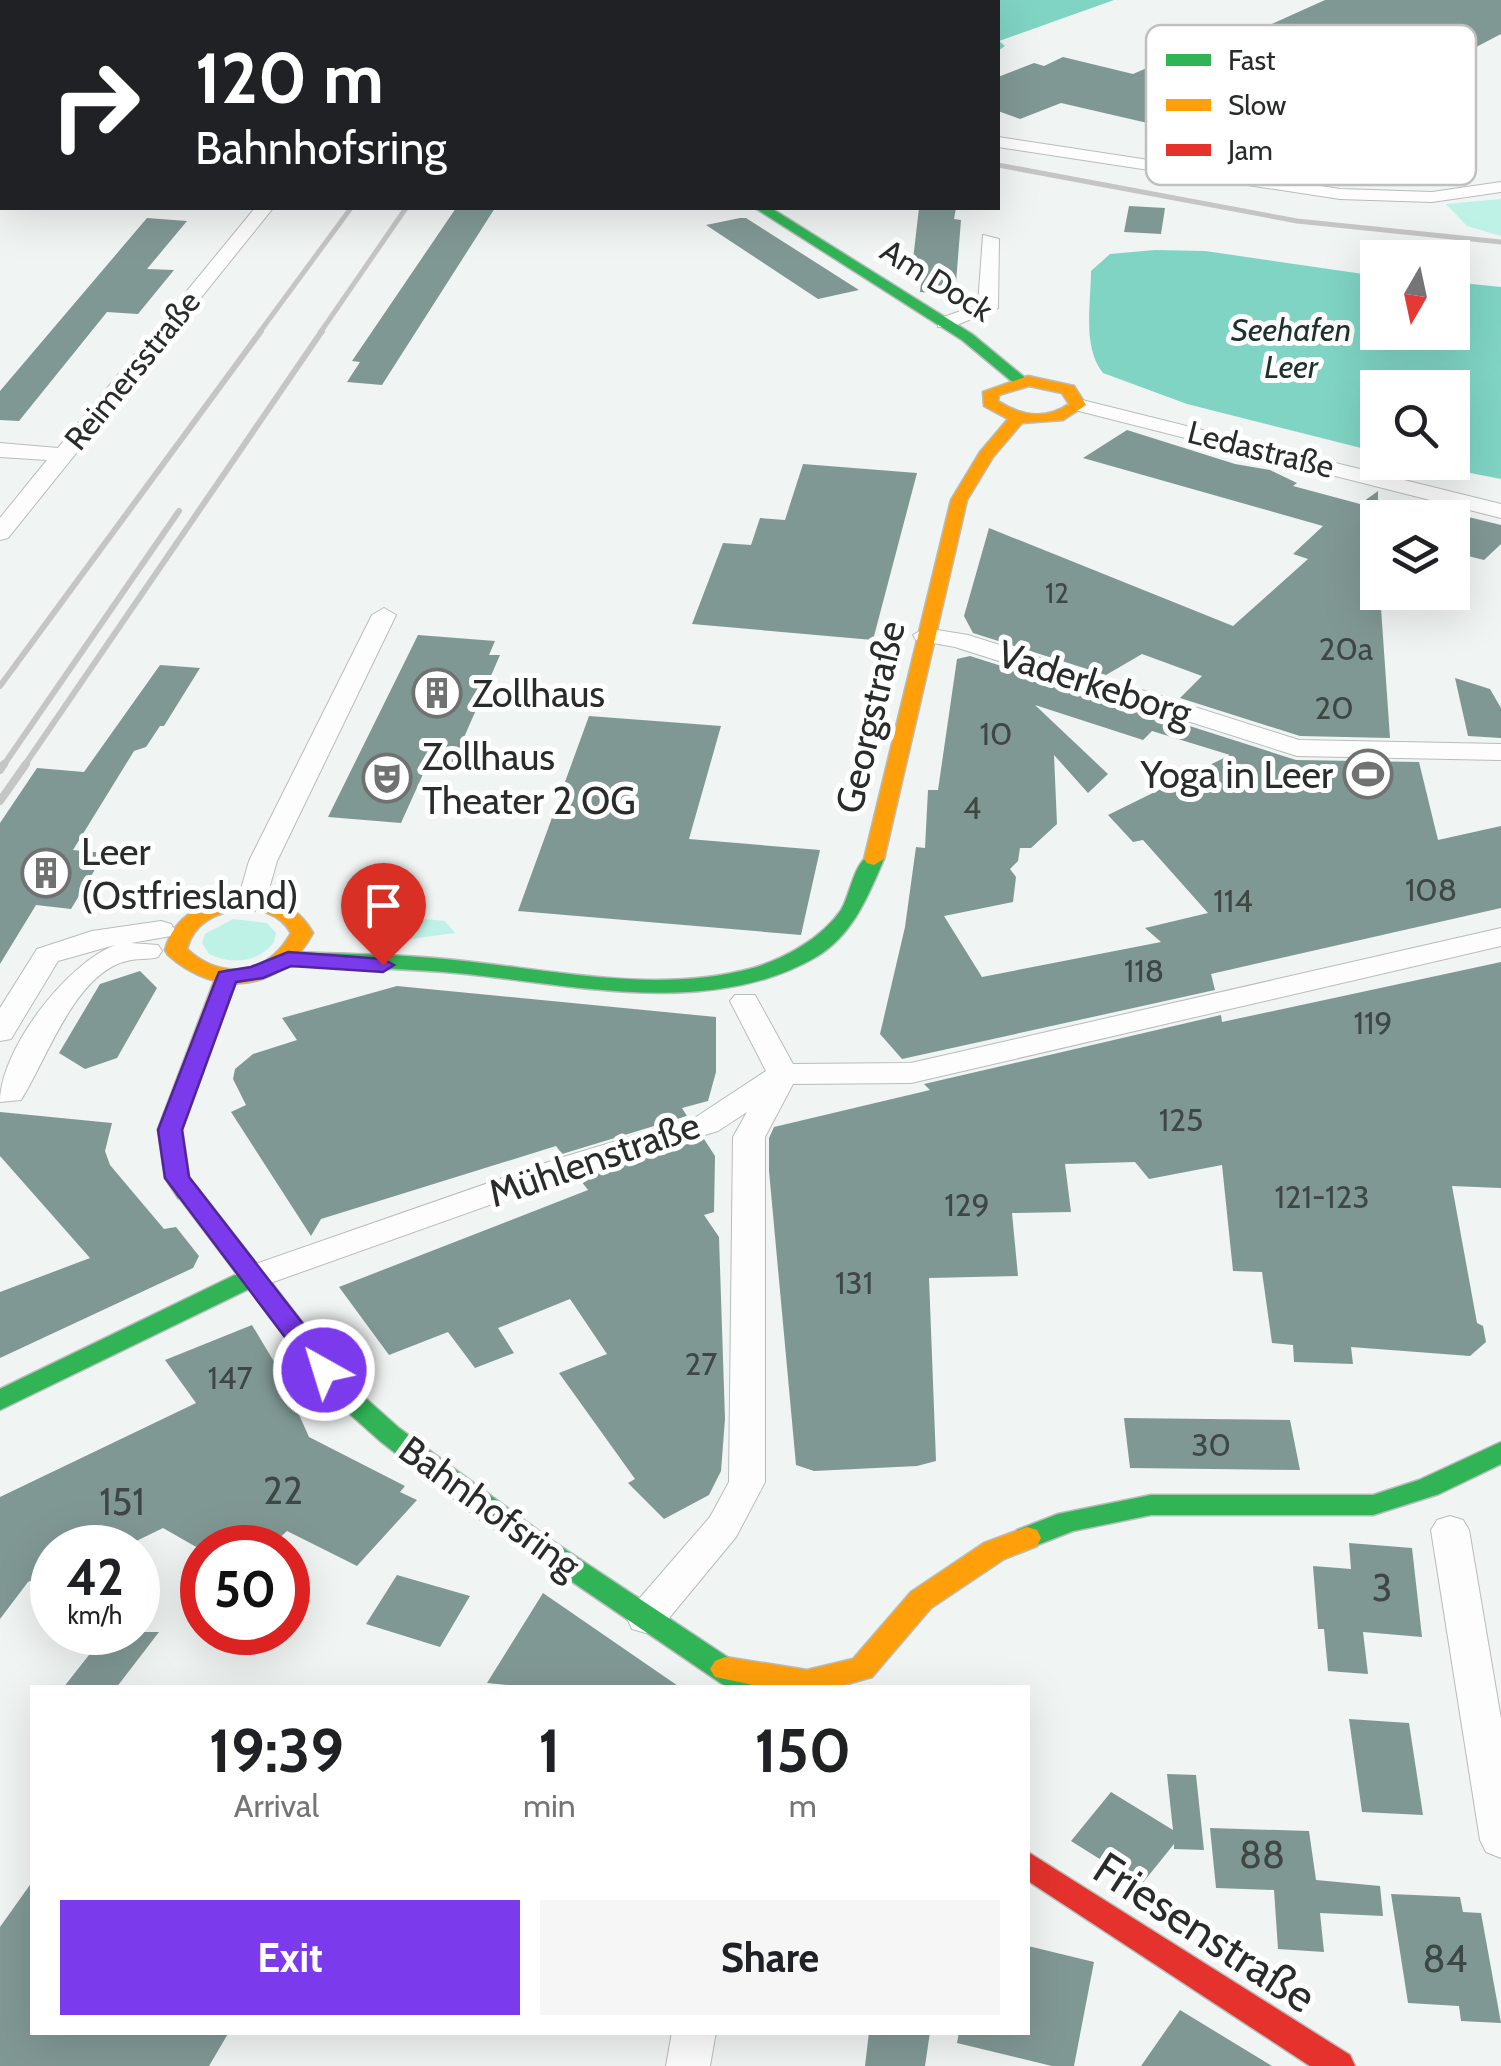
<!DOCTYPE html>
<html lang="en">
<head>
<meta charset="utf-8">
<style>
	body { margin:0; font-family:Cabin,sans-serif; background:#f6f6f6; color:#202124; height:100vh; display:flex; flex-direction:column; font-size:38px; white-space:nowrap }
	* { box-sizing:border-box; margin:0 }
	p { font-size:32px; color:#757577 }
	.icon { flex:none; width:55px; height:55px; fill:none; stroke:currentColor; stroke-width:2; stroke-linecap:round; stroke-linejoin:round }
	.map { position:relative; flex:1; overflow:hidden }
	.drawer { position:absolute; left:30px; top:1685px; width:1000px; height:350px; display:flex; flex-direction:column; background:#fff; border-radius:0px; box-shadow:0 10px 40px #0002 }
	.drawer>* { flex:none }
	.hud { position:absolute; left:0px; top:0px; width:1000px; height:210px; box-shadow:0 10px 40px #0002; background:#202124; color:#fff; overflow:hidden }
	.needle { width:65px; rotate:189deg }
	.controls { position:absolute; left:1360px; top:240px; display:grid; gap:20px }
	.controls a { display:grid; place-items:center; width:110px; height:110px; border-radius:0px; background:#fff; box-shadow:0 10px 40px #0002; font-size:50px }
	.speed { position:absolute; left:30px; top:1525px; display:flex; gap:20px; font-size:50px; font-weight:700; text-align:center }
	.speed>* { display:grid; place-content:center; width:130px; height:130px; border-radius:50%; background:#fff; box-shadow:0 10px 40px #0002; line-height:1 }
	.speed small { font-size:25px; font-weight:400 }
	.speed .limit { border:15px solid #d22; background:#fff; color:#111 }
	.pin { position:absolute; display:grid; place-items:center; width:85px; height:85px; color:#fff; margin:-102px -42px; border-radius:50% 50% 50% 0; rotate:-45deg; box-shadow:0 0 10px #0007 }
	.pin .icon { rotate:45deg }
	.me { position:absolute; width:110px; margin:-55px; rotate:321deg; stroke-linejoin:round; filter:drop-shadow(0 0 8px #0008) }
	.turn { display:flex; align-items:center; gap:35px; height:210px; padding:0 30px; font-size:45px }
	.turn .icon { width:130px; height:130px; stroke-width:2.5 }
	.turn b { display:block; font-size:70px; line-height:85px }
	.eta { display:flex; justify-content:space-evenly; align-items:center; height:170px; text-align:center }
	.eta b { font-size:60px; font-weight:700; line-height:70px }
	.cta { display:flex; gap:20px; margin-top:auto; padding:20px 30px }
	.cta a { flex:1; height:115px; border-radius:0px; background:#7c3aed; color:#fff; font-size:40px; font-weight:700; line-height:115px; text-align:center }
	.cta a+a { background:#f6f6f6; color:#202124 }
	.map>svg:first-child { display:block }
	.green { fill:#bef2e7 }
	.water { fill:#7fd4c4 }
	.building { fill:#809894; fill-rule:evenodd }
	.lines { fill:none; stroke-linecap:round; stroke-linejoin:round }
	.street-casing { stroke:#b8bcbb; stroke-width:2 }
	.fast-casing { stroke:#b8bcbb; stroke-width:3 }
	.slow-casing { stroke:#b8bcbb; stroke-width:3 }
	.jam-casing { stroke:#b8bcbb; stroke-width:3 }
	.street { fill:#fdfdfd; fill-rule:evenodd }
	.fast { fill:#30b455; fill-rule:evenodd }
	.slow { fill:#ff9f0a; fill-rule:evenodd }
	.jam { fill:#e5322d; fill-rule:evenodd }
	.rail-far2 { stroke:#c5c5c5; stroke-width:5 }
	.rail-far1 { stroke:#c5c5c5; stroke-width:6 }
	.rail { stroke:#c5c5c5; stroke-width:8 }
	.route { fill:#7c3aed; stroke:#51269a; stroke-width:2.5 }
	.labels { text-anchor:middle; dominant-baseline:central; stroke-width:10; stroke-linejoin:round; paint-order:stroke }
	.far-number-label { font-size:28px; fill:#3f4745 }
	.far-street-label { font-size:32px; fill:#292c2b; stroke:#fff }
	.far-water-label { font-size:32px; font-style:italic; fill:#1d322d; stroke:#fff }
	.number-label { font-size:32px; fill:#3f4745 }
	.street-label { font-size:38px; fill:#292c2b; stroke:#fff }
	.poi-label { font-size:38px; fill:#292c2b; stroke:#fff; text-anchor:start }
	.near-number-label { font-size:38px; fill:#3f4745 }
	.near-street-label { font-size:45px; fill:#292c2b; stroke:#fff }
	.key { fill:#fff; stroke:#bfc0bf; stroke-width:2.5 }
	.key-label { font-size:28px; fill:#292c2b }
</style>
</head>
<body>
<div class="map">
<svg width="1501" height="2066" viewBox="0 0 1501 2066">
	<rect width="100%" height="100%" fill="#f0f4f3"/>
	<path class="green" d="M 1501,199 L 1501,236 L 1467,226 L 1446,204 Z
		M 367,913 L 445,921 L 455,933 L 397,941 L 356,937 Z
		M 233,919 L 267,923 L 276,933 L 274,942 C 258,963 232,965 209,954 L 202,943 L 205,934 Z"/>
	<path class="water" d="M 868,0 L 1114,0 L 999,41 L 1005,46 L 998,51 L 998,2 Z
		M 1155,250 L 1205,251 L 1377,276 L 1378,332 L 1452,332 L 1453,282 L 1501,287 L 1501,479 L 1419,463 L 1452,462 L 1452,388 L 1378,388 L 1377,452 L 1187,404 L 1103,373 C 1082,347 1091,303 1091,271 L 1110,254 Z"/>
	<path class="building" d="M 1325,0 L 1501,0 L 1501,34 L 1461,55 L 1432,48 L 1234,143 L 1061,103 L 1020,119 L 998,111 L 998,77 L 1034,63 L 1044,66 L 1063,57 L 1133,74 L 1236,29 L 1252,33 Z
		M 1129,206 L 1165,208 L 1161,234 L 1124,232 Z
		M 456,208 L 495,208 L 382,385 L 347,382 L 360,362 L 352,361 Z
		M 919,208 L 956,208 L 954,219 L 961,220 L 955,295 L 920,292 L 922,274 L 911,277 Z
		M 147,218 L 187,221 L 147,269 L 174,270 L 138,314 L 107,312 L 19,421 L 0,420 L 0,391 Z
		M 740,218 L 746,218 L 859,290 L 818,299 L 706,225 Z
		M 1127,430 L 1235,464 L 1270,470 L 1297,483 L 1293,486 L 1360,504 L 1378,491 L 1378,591 L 1364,600 L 1381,608 L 1390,738 L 1300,736 L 1180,698 L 1202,676 L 1142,654 L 1106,675 L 973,633 L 964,616 L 989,528 L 1233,626 L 1308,559 L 1293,554 L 1323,526 L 1083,458 Z
		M 803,464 L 917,473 L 873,640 L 692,624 L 723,543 L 751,545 L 760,518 L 785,520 Z
		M 1452,513 L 1501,525 L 1501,544 L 1484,560 L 1452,552 Z
		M 418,635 L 495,641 L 489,655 L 500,655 L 448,774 L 424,772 L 401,823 L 328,817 Z
		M 970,656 L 1296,760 L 1419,762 L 1438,840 L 1501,826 L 1501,908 L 1211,974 L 1215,990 L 902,1059 L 880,1034 L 905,927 L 916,847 L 925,848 L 928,790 L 938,790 L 957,659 ZM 1035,705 L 1143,740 L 1152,731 L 1230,755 L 1108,815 L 1133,842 L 1143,840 L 1208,913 L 1145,928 L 1161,942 L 982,977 L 944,916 L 1013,902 L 1016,877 L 1010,869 L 1018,861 L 1020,848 L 1031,848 L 1057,824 L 1054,755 L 1088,793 L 1108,774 Z
		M 160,665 L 200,668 L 164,726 L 160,726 L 146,747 L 134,751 L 73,850 L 105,853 L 71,909 L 36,905 L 0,964 L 0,823 L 37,768 L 84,772 Z
		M 1455,678 L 1490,689 L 1501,708 L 1501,738 L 1468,736 Z
		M 589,716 L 721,726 L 689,839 L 820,850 L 801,935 L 518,911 Z
		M 1501,962 L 1501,1188 L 1452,1186 L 1477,1323 L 1483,1326 L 1486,1342 L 1470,1356 L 1351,1347 L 1353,1364 L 1294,1362 L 1293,1345 L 1272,1343 L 1262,1272 L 1233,1271 L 1222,1165 L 1149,1179 L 1135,1162 L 1065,1164 L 1071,1212 L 1012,1213 L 1018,1276 L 929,1278 L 936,1461 L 917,1466 L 814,1471 L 796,1465 L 769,1171 L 769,1138 L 774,1127 L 930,1090 L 924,1084 L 1221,1015 L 1222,1022 Z
		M 140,971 L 157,988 L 117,1058 L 85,1069 L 59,1053 L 100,984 Z
		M 397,986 L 716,1017 L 716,1072 L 708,1101 L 682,1108 L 687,1116 L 562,1154 L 556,1146 L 321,1219 L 311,1236 L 231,1112 L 246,1105 L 233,1079 L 235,1069 L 253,1054 L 297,1040 L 282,1018 Z
		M 0,1112 L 112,1123 L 105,1151 L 110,1165 L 164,1229 L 176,1227 L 199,1256 L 193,1268 L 0,1358 L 0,1292 L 90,1258 L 0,1156 Z
		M 704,1139 L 715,1156 L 714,1212 L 704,1215 L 719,1237 L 725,1419 L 721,1471 L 709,1495 L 664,1519 L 628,1483 L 635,1479 L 559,1373 L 607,1354 L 570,1299 L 498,1328 L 514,1353 L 475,1368 L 448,1332 L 389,1355 L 339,1287 L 588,1190 L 578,1177 Z
		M 252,1325 L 279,1370 L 309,1437 L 405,1486 L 400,1492 L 417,1500 L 357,1566 L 287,1531 L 272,1545 L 259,1538 L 249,1548 L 198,1548 L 163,1528 L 122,1548 L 52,1548 L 52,1571 L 28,1582 L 0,1619 L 0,1497 L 196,1403 L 165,1360 Z
		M 1124,1418 L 1290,1420 L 1300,1470 L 1130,1468 Z
		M 1349,1543 L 1412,1548 L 1422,1637 L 1363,1632 L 1368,1674 L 1328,1671 L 1324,1629 L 1318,1629 L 1313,1566 L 1351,1569 Z
		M 397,1575 L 470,1596 L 440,1647 L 366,1624 Z
		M 543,1593 L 681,1688 L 540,1688 L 487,1683 Z
		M 107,1632 L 159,1632 L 116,1688 L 63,1688 Z
		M 1349,1719 L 1409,1723 L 1423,1815 L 1362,1812 Z
		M 1167,1774 L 1196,1775 L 1204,1850 L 1174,1849 L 1174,1844 L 1141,1885 L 1071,1841 L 1111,1792 L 1173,1830 Z
		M 1210,1828 L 1309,1831 L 1316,1880 L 1380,1886 L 1383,1916 L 1320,1913 L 1324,1952 L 1278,1949 L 1274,1890 L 1216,1888 Z
		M 32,1882 L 32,2032 L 229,2032 L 209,2066 L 0,2066 L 0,1927 Z
		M 1391,1894 L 1460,1897 L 1463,1912 L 1481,1913 L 1501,2023 L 1461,2021 L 1459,2006 L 1408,2003 Z
		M 1028,1946 L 1094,1962 L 1074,2066 L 1052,2066 L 957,2043 L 959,2032 L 1028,2032 Z
		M 1180,2010 L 1272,2066 L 1141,2066 Z
		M 869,2032 L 930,2032 L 925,2066 L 865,2066 Z"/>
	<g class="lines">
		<g class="street-casing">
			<path id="street" d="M 998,137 L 1340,189 L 1432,192 L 1501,182 L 1501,192 L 1432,202 L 1340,199 L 998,147 Z
				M 0,170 L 2,170 L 2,180 L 0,180 Z
				M 255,208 L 273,208 L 8,538 L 0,540 L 0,518 L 47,460 L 0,457 L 0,443 L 58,448 Z
				M 983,235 L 999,239 L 998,308 L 952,327 L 938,327 L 938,319 L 978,305 Z
				M 1078,399 L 1501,504 L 1501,518 L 1071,409 L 1067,405 Z
				M 384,608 L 396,615 L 277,861 L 265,903 L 251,911 L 241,909 L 237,903 L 249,861 L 372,615 Z
				M 925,628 L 968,635 L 1299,740 L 1501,744 L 1501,760 L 1297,756 L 955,647 L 916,640 L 913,635 Z
				M 161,921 L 171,924 L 175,930 L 171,936 L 131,943 L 158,945 L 162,951 L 158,957 C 148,960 137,958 127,961 C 75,973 47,1059 21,1100 L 0,1102 C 0,1050 66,964 115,945 L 58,961 L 11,1039 L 0,1041 L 0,1008 L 37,949 L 92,931 Z
				M 1501,928 L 1501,946 L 911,1083 L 793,1084 L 765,1137 L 765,1482 L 736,1537 L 660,1629 L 646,1633 L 632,1629 L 627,1618 L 632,1607 L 710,1517 L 729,1482 L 733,1137 L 747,1112 L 718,1131 L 582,1172 L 262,1286 L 238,1286 L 233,1278 L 238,1270 L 560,1158 L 696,1117 L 766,1071 L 730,1001 L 735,995 L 755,995 L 793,1064 L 911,1063 Z
				M 1450,1516 L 1463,1520 L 1469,1530 L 1501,1719 L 1501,1858 L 1486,1852 L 1480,1840 L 1431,1530 L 1437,1520 Z
				M 672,2032 L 716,2032 L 710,2066 L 666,2066 Z"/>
		</g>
		<g class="fast-casing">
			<path id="fast" d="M 755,208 L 771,208 L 972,334 L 1029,381 L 1015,384 L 962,340 Z
				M 874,853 L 884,859 C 868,896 853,935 816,957 C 709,1019 571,984 456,973 C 400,968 344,967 288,966 L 277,959 L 288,952 C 347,954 405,954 464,961 C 557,971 660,994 753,968 C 784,959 822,938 841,910 C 851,894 854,858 874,853 Z
				M 187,1184 L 196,1186 L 352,1386 L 399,1428 L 551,1540 L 762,1680 L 766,1688 L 728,1688 L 480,1519 L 380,1441 L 334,1400 L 249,1289 L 0,1410 L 0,1389 L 237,1274 L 175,1192 Z
				M 1501,1442 L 1501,1464 L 1439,1494 L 1373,1515 L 1151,1515 L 1073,1531 L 1027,1549 L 1017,1546 L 1013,1538 L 1017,1530 L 1058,1514 L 1151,1495 L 1373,1495 L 1419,1480 Z"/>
		</g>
		<g class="slow-casing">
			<path id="slow" d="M 1028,376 L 1074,386 L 1086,405 L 1063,420 L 1022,423 L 993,457 L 967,500 L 884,859 L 874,865 L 867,863 L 864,859 L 951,500 L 980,452 L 1008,419 L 984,406 L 983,392 ZM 1029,386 L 1062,393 L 1069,404 C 1046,420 1021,416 998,401 L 999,395 Z
				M 238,897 C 271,897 296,903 313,933 C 281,992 217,999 168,955 L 165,950 C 175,913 204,903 238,897 ZM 238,909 C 261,910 279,912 291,933 C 268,975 222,981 187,949 C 194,923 214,914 238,909 Z
				M 1027,1527 L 1037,1530 L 1041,1538 L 1037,1546 L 1004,1559 L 931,1608 L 872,1677 L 833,1688 L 768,1688 L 715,1677 L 710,1669 L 715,1661 L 725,1657 L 807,1670 L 853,1659 L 911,1592 L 984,1543 Z"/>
		</g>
		<g class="jam-casing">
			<path id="jam" d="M 227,969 L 238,976 L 182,1129 L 189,1177 L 199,1192 L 187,1200 L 178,1198 L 165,1178 L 158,1129 L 216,976 Z
				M 1028,1852 L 1350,2055 L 1355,2066 L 1310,2066 L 1028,1881 Z"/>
		</g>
		<use href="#street" class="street"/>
		<use href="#fast" class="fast"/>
		<use href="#slow" class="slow"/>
		<use href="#jam" class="jam"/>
		<path class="rail-far2" d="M 998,165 L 1297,221 L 1501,242
			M 259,333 L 351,208
			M 320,333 L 406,208"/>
		<path class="rail-far1" d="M 0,686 L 261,331
			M 3,766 L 179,511
			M 24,766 L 322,331"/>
		<path class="rail" d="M 0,770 L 4,764
			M 0,801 L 26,764"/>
	</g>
	<path class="route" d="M 288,952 L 383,959 L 394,965 L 383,972 L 291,966 L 263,978 L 236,982 L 182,1130 L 189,1177 L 334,1364 L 338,1370 L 324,1380 L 315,1377 L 165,1178 L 158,1130 L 219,972 L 251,967 Z"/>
	<defs>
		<g id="building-ring" transform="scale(2.5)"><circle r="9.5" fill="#fff" stroke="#6f7271" stroke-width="1.5"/><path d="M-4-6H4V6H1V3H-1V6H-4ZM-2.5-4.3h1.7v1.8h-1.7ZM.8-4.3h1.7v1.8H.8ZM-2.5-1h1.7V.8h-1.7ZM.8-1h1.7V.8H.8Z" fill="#6f7271"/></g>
		<g id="stadium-ring" transform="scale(2.5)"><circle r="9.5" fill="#fff" stroke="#6f7271" stroke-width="1.5"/><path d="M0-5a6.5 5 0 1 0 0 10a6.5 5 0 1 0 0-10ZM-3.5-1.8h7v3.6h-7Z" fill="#6f7271"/></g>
		<g id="theatre-ring" transform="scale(2.5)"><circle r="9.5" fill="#fff" stroke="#6f7271" stroke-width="1.5"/><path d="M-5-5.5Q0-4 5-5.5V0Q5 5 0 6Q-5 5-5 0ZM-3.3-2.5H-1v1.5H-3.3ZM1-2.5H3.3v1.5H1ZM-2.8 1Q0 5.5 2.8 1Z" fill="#6f7271"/></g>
	</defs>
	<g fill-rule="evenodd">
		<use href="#building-ring" x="437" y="693"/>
		<use href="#stadium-ring" x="1368" y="774"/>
		<use href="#theatre-ring" x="387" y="778"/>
		<use href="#building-ring" x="46" y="873"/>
	</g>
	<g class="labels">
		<g class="far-number-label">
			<text x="1057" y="593">12</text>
		</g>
		<g class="far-street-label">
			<text transform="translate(937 280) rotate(32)">Am Dock</text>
			<text transform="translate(132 370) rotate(-51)">Reimersstraße</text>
			<text transform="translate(1261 449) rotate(14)">Ledastraße</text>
		</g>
		<g class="far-water-label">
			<text x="1291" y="329">Seehafen<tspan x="1291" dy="37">Leer</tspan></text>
		</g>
		<g class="number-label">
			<text x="1346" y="648">20a</text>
			<text x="1334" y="707">20</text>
			<text x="996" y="733">10</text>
			<text x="972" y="807">4</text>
			<text x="1431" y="889">108</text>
			<text x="1233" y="900">114</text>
			<text x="1144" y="970">118</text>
			<text x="1373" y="1022">119</text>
			<text x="1181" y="1119">125</text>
			<text x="1322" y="1196">121-123</text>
			<text x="967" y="1204">129</text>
			<text x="854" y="1282">131</text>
			<text x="701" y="1363">27</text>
			<text x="230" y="1377">147</text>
			<text x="1211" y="1444">30</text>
		</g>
		<g class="street-label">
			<text transform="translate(1095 683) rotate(18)">Vaderkeborg</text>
			<text transform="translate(870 717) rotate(-77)">Georgstraße</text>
			<text transform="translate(594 1159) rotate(-19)">Mühlenstraße</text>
			<text transform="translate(490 1507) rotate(36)">Bahnhofsring</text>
		</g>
		<g class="poi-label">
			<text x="472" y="693">Zollhaus</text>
			<text x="422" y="756">Zollhaus<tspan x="422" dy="44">Theater 2 OG</tspan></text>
			<text x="1333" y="774" text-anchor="end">Yoga in Leer</text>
			<text x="81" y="851">Leer<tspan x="81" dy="44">(Ostfriesland)</tspan></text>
		</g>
		<g class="near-number-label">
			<text x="283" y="1490">22</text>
			<text x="122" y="1501">151</text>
			<text x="1382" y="1587">3</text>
			<text x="1262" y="1854">88</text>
			<text x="1445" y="1958">84</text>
		</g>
		<g class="near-street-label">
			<text transform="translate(1205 1932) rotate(33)">Friesenstraße</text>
		</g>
	</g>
	<rect x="1146" y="25" width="330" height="160" rx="15" class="key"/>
	<rect x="1166" y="54" width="45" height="12" fill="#30b455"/>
	<rect x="1166" y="99" width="45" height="12" fill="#ff9f0a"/>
	<rect x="1166" y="144" width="45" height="12" fill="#e5322d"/>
	<g class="key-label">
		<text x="1228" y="70">Fast</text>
		<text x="1228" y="115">Slow</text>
		<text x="1228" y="160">Jam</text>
	</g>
</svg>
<div class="controls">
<a><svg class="needle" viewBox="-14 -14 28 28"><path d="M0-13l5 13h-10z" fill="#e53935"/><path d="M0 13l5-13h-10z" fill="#757577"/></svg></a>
<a><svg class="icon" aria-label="search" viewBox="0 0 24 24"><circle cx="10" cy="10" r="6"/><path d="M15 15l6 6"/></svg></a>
<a><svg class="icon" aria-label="layers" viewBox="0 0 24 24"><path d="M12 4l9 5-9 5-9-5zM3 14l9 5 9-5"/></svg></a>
</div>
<div class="speed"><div>42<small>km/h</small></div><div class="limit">50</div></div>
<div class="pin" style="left:383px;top:965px;background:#d93025"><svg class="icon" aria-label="arrive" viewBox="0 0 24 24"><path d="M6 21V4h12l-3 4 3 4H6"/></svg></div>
<svg class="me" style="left:324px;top:1370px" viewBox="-20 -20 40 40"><circle r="17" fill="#7c3aed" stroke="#fff" stroke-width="3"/><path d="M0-11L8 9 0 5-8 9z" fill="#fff"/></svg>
<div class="hud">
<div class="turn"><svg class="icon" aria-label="right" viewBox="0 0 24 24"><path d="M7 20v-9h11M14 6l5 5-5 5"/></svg><div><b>120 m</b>Bahnhofsring</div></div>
</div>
<section class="drawer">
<div class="eta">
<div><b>19:39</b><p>Arrival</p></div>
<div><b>1</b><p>min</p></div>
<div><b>150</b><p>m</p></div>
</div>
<div class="cta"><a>Exit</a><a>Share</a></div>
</section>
</div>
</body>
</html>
